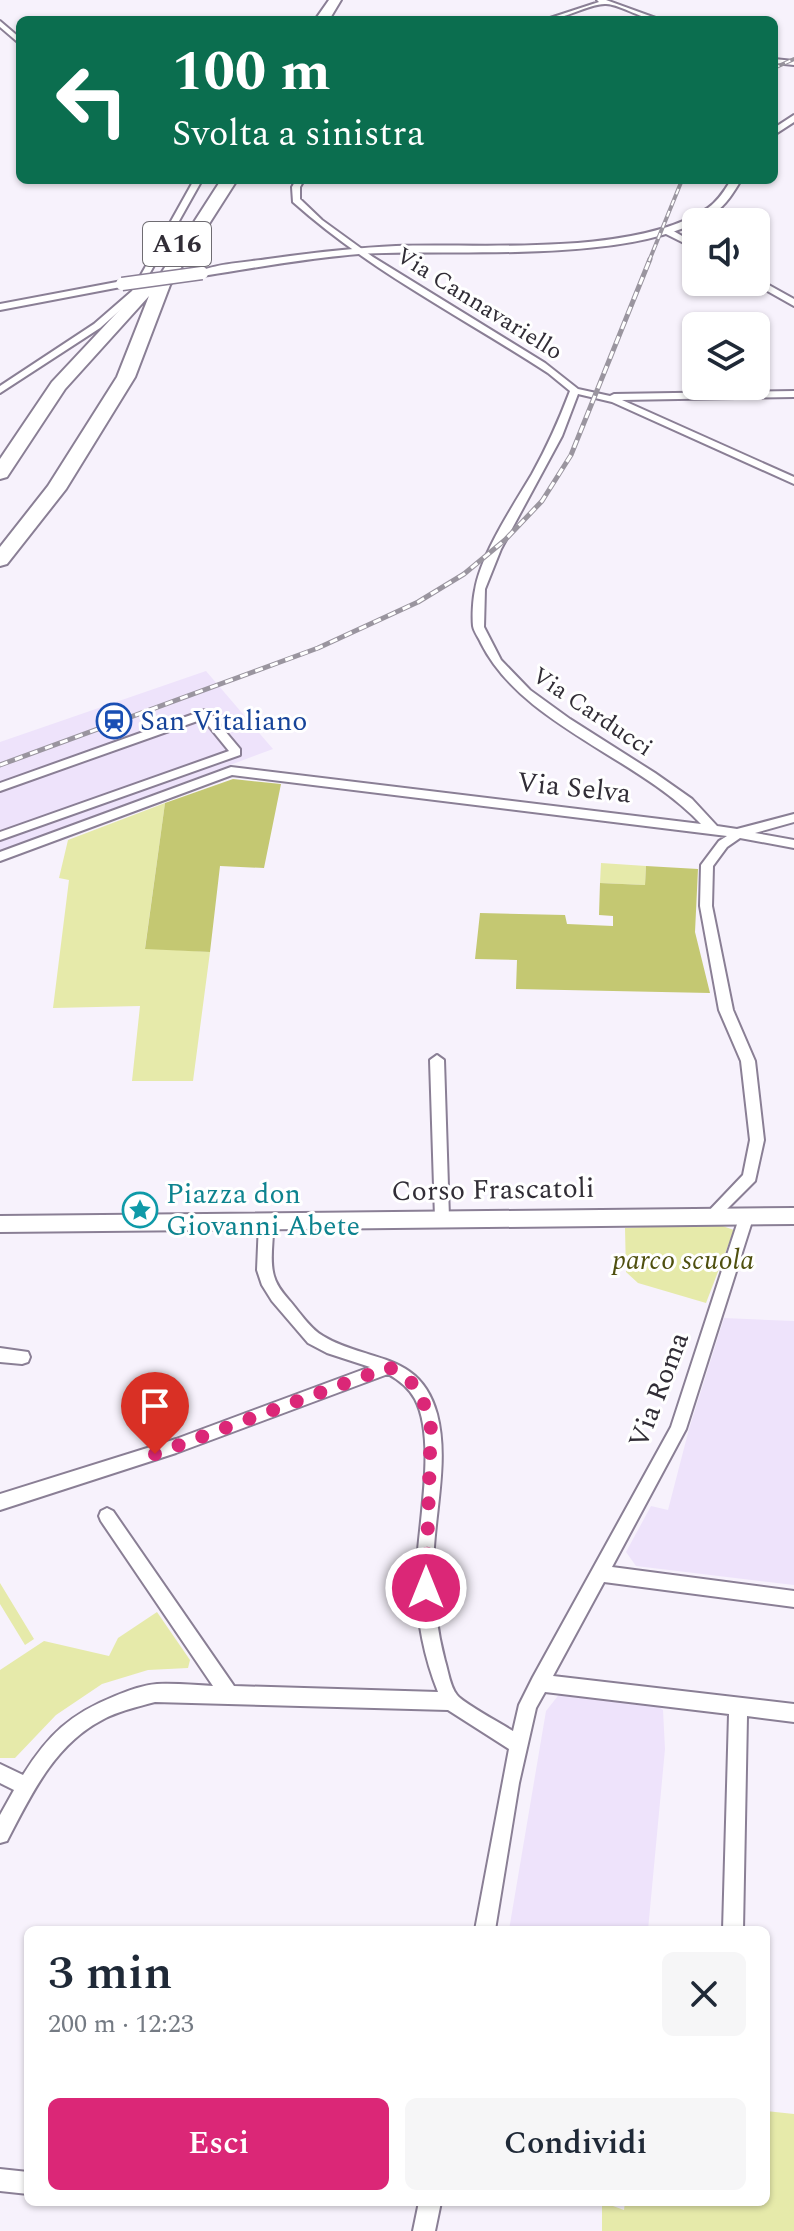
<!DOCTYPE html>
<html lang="it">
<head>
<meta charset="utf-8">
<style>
	body { margin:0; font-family:Spectral,serif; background:#f6f6f7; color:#1f2937; height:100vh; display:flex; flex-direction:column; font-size:30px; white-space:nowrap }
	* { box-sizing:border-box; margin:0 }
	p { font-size:26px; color:#747a83 }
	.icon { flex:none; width:44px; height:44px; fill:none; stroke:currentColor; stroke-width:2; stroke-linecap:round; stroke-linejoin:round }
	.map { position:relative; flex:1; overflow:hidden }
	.drawer { position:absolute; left:24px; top:1926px; width:746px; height:280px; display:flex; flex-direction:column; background:#fff; border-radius:12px; box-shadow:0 2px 6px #0004 }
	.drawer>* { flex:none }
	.banner { position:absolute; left:16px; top:16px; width:762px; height:168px; border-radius:12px; box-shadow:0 2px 6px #0004; background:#0b6e4f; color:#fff; overflow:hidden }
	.tools { position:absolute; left:682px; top:208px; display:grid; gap:16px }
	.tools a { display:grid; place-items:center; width:88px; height:88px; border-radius:12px; background:#fff; box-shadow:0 2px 6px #0004; font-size:40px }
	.pin { position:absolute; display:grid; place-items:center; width:68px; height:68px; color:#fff; margin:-82px -34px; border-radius:50% 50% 50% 0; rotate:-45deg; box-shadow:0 0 8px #0007 }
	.pin .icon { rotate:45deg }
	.me { position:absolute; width:88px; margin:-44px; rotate:0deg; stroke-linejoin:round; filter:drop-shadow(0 0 6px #0008) }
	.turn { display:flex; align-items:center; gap:28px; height:168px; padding:0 24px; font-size:36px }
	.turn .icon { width:104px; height:104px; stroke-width:2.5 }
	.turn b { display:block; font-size:56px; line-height:68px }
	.round { display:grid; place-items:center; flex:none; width:84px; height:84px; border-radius:12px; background:#f6f6f7 }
	.headline { display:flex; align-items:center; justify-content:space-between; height:136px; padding:0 24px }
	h1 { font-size:48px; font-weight:600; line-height:60px }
	.primary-button { display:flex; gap:16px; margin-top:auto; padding:16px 24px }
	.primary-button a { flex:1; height:92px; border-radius:12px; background:#db2777; color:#fff; font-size:32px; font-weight:600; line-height:92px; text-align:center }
	.primary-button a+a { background:#f6f6f7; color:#1f2937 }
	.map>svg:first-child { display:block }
	.built { fill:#eee3fb }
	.green { fill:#e6eaaa }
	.forest { fill:#c4c872 }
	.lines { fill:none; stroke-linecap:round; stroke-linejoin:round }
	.minor-casing { stroke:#8a7f95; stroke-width:4 }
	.tertiary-casing { stroke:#8a7f95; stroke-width:4 }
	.motorway-casing { stroke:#8a7f95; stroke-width:4 }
	.minor { fill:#fff; fill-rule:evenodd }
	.tertiary { fill:#fff; fill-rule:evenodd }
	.motorway { fill:#fff; fill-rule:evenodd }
	.rail-far1-casing { stroke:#9a959f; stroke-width:4 }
	.rail-casing { stroke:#9a959f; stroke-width:5 }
	.rail-far1 { stroke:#fff; stroke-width:2; stroke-dasharray:6; stroke-linecap:butt }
	.rail { stroke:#fff; stroke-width:3; stroke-dasharray:8; stroke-linecap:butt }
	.tertiary-bridge-casing { stroke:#8a7f95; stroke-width:15; stroke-linecap:butt }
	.tertiary-bridge { stroke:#fff; stroke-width:12 }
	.route { stroke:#db2777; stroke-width:14; stroke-dasharray:0 25.2 }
	.labels { text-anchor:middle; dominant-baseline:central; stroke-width:6; stroke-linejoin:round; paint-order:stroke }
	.far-street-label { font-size:24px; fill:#312d36; stroke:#fff }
	.shield { fill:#fff; stroke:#6f6c72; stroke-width:2 }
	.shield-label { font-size:26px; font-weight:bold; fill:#312d36 }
	.transit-label { font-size:28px; fill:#164399; stroke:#fff; text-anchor:start }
	.street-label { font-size:28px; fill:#312d36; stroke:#fff }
	.culture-label { font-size:28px; fill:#0d838f; stroke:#fff; text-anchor:start }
	.park-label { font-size:28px; font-style:italic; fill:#4f500f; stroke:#fff }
</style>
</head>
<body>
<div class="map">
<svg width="794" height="2231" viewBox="0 0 794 2231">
	<rect width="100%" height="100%" fill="#f7f2fc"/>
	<path class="built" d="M 206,671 L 273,749 L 0,851 L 0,742 Z
		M 724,1318 L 794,1321 L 794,1585 L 636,1566 L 626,1552 L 651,1506 L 668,1510 L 689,1429 Z
		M 561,1692 L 654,1703 L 663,1710 L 665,1749 L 648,1930 L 509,1930 L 546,1711 Z"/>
	<path class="green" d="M 165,803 L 145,948 L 210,952 L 193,1081 L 132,1081 L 140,1006 L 53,1008 L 69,880 L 59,878 L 68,840 Z
		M 601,863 L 646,866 L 645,885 L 600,883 Z
		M 714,1223 L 734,1230 L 706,1303 L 638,1283 L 626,1272 L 625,1228 Z
		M 0,1583 L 34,1639 L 25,1645 L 0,1604 Z
		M 157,1612 L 190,1660 L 188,1668 L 148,1670 L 102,1684 L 56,1715 L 15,1758 L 0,1758 L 0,1670 L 44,1641 L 109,1656 L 118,1638 Z
		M 766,2111 L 794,2114 L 794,2231 L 602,2231 L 602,2202 L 624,2210 L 625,2202 L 766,2202 Z"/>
	<path class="forest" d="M 233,779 L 281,784 L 264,868 L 220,866 L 210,952 L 145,949 L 165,803 Z
		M 646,866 L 698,869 L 695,932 L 710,993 L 516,989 L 517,960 L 475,959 L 480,913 L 565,915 L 567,924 L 613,926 L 613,916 L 599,915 L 600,883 L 645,885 Z"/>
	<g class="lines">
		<g class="minor-casing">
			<path id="minor" d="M 597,0 L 606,0 L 661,20 C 641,20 623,5 606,4 C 590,3 564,20 544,20 L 599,2 Z
				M 0,21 L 20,38 L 20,44 L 0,27 Z
				M 774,59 L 794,61 L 794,65 L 774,63 Z
				M 194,180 L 202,180 L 138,294 L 100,328 L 0,393 L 0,386 L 94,324 L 132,291 Z
				M 296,180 L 304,180 L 300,187 L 300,199 L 322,220 L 373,257 L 545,363 L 578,389 L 610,396 L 614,394 L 794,391 L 794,397 L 622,400 L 794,477 L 794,484 L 612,402 L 578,394 L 562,436 L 501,549 L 485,589 L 484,627 L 501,660 L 530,690 L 570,719 L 655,773 L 692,799 L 717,826 L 737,829 L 794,814 L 794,822 L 755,833 L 794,840 L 794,848 L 740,838 L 727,847 L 713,866 L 712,906 L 733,1010 L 755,1061 L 764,1140 L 755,1181 L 716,1220 L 711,1222 L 706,1220 L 704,1216 L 743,1175 L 750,1140 L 741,1061 L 719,1010 L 700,906 L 701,865 L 719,841 L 727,836 L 232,775 L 0,861 L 0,852 L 231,767 L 701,824 C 638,757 522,725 481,643 C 479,638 474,632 473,626 C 472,616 473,599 475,590 C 481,554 513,506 532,474 C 547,447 559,420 570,391 L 548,373 C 462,317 370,271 293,202 L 292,187 Z
				M 664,229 L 670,229 L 696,244 L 696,249 L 664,233 Z
				M 756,278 L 794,299 L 794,306 L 753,283 L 756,282 Z
				M 205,710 L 209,712 L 240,749 L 240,755 L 0,840 L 0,832 L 229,751 L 203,719 L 0,791 L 0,783 Z
				M 437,1055 L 444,1060 L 449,1218 L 447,1222 L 442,1224 L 437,1222 L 435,1218 L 430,1060 Z
				M 747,1209 L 752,1211 L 754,1215 L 686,1429 L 612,1567 L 794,1591 L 794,1607 L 604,1582 L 553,1676 L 794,1704 L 794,1722 L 747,1716 L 743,1930 L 723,1930 L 729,1714 L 545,1692 L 536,1708 L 519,1783 L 495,1930 L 475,1930 L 509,1749 L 448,1710 L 155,1702 C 137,1707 118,1711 102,1720 C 54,1745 31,1795 7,1841 L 0,1843 L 0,1815 L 14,1790 L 0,1783 L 0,1764 L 23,1775 C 48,1735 70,1714 115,1696 C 127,1691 143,1685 157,1684 C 175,1683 194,1685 213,1686 L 101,1521 L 99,1516 L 101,1511 L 107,1508 L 113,1511 L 234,1686 L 438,1692 C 424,1657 417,1620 416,1583 C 416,1533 438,1442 415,1399 C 409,1388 399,1380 388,1374 L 176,1453 L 0,1510 L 0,1494 L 176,1439 L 370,1367 L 327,1353 L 308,1343 L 272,1301 L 262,1285 L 257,1270 L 259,1222 L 261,1218 L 266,1216 L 271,1218 L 273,1222 C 274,1240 269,1259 274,1276 C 277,1288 287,1297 294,1306 C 303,1317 311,1329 323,1336 C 368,1363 420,1351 437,1414 C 448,1456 437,1503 434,1547 C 432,1585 435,1623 445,1661 C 448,1670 450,1687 457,1695 C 463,1703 502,1724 513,1731 L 519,1705 L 533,1677 L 671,1427 L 740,1215 L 742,1211 Z
				M 0,1348 L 28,1352 L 30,1357 L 28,1362 L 22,1364 L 0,1362 Z
				M 0,2169 L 28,2172 L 28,2194 L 0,2191 Z
				M 419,2202 L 441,2202 L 435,2231 L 413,2231 Z"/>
		</g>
		<g class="tertiary-casing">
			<path id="tertiary" d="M 794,115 L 794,122 L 774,135 L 774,128 Z
				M 731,180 L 741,180 C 734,192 726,205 714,213 C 632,266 457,248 359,254 C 307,258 254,268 202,276 L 197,273 C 211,264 249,262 268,259 C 310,253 353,248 396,246 C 482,243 635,257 708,208 C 718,201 725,190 731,180 Z
				M 122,281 L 127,284 L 126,286 L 0,310 L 0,304 Z
				M 794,1208 L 794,1224 L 0,1232 L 0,1216 Z"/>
		</g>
		<g class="motorway-casing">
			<path id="motorway" d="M 329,0 L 341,0 L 329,20 L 315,20 Z
				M 221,180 L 237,180 L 170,285 L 135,377 L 66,489 L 7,564 L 0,566 L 0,547 L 48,486 L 117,377 L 149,296 L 65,389 L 7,477 L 0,479 L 0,459 L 52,382 L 127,302 L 148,274 L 160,275 Z"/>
		</g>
		<use href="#minor" class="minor"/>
		<use href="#tertiary" class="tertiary"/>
		<use href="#motorway" class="motorway"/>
		<g class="rail-far1-casing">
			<path id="rail-far1" d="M 774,68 L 794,59
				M 649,261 L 682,180"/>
		</g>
		<g class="rail-casing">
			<path id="rail" d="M 0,765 L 318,648 L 418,602 L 464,574 L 505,540 L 542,501 L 571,455 L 650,259"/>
		</g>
		<use href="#rail-far1" class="rail-far1"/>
		<use href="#rail" class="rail"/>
		<g class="tertiary-bridge-casing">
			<path id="tertiary-bridge" d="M 122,284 L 202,273"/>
		</g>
		<use href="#tertiary-bridge" class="tertiary-bridge"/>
	</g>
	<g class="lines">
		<path class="route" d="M 155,1454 L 389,1367 L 416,1386 L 431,1420 L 426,1588"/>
	</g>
	<defs>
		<g id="station-ring" transform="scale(1.8)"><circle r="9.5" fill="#fff" stroke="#1a4fb4" stroke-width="1.5"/><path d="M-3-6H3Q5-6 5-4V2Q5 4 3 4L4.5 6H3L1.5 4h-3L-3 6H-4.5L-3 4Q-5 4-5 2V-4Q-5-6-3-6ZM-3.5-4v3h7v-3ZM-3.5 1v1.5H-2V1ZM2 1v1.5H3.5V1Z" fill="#1a4fb4"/></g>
		<g id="sight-ring" transform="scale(1.8)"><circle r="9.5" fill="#fff" stroke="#0f9aa8" stroke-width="1.5"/><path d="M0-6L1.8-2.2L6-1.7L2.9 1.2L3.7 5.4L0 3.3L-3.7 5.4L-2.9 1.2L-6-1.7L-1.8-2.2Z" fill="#0f9aa8"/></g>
	</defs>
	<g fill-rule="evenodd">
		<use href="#station-ring" x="114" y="721"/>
		<use href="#sight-ring" x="140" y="1210"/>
	</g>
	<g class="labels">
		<g class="far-street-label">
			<text transform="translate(479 304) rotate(32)">Via Cannavariello</text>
			<text transform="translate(592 712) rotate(34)">Via Carducci</text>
		</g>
		<rect class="shield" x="143" y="222" width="68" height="44" rx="6"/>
		<g class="shield-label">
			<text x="177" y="244">A16</text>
		</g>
		<g class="transit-label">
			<text x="140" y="721">San Vitaliano</text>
		</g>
		<g class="street-label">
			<text transform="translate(574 788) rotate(6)">Via Selva</text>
			<text transform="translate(493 1190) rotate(-1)">Corso Frascatoli</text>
			<text transform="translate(659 1390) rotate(-69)">Via Roma</text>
		</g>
		<g class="culture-label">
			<text x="166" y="1194">Piazza don<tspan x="166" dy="32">Giovanni Abete</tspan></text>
		</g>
		<g class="park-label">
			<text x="683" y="1260">parco scuola</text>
		</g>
	</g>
</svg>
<div class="tools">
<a><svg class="icon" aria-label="sound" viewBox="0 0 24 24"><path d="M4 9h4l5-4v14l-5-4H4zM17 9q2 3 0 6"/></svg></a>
<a><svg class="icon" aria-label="layers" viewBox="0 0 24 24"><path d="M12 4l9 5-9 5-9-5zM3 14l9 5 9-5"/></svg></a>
</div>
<div class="pin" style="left:155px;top:1454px;background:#d93025"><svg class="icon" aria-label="arrive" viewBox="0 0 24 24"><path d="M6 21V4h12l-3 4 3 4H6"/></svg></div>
<svg class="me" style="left:426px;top:1588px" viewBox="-20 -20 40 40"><circle r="17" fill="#db2777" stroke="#fff" stroke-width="3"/><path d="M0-11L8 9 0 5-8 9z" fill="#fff"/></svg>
<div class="banner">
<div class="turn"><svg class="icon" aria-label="left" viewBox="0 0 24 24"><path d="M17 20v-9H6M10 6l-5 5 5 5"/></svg><div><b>100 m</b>Svolta a sinistra</div></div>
</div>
<section class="drawer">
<div class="headline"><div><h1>3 min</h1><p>200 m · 12:23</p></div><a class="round"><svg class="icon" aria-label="close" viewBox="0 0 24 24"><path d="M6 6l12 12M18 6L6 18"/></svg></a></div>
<div class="primary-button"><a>Esci</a><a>Condividi</a></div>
</section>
</div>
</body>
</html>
